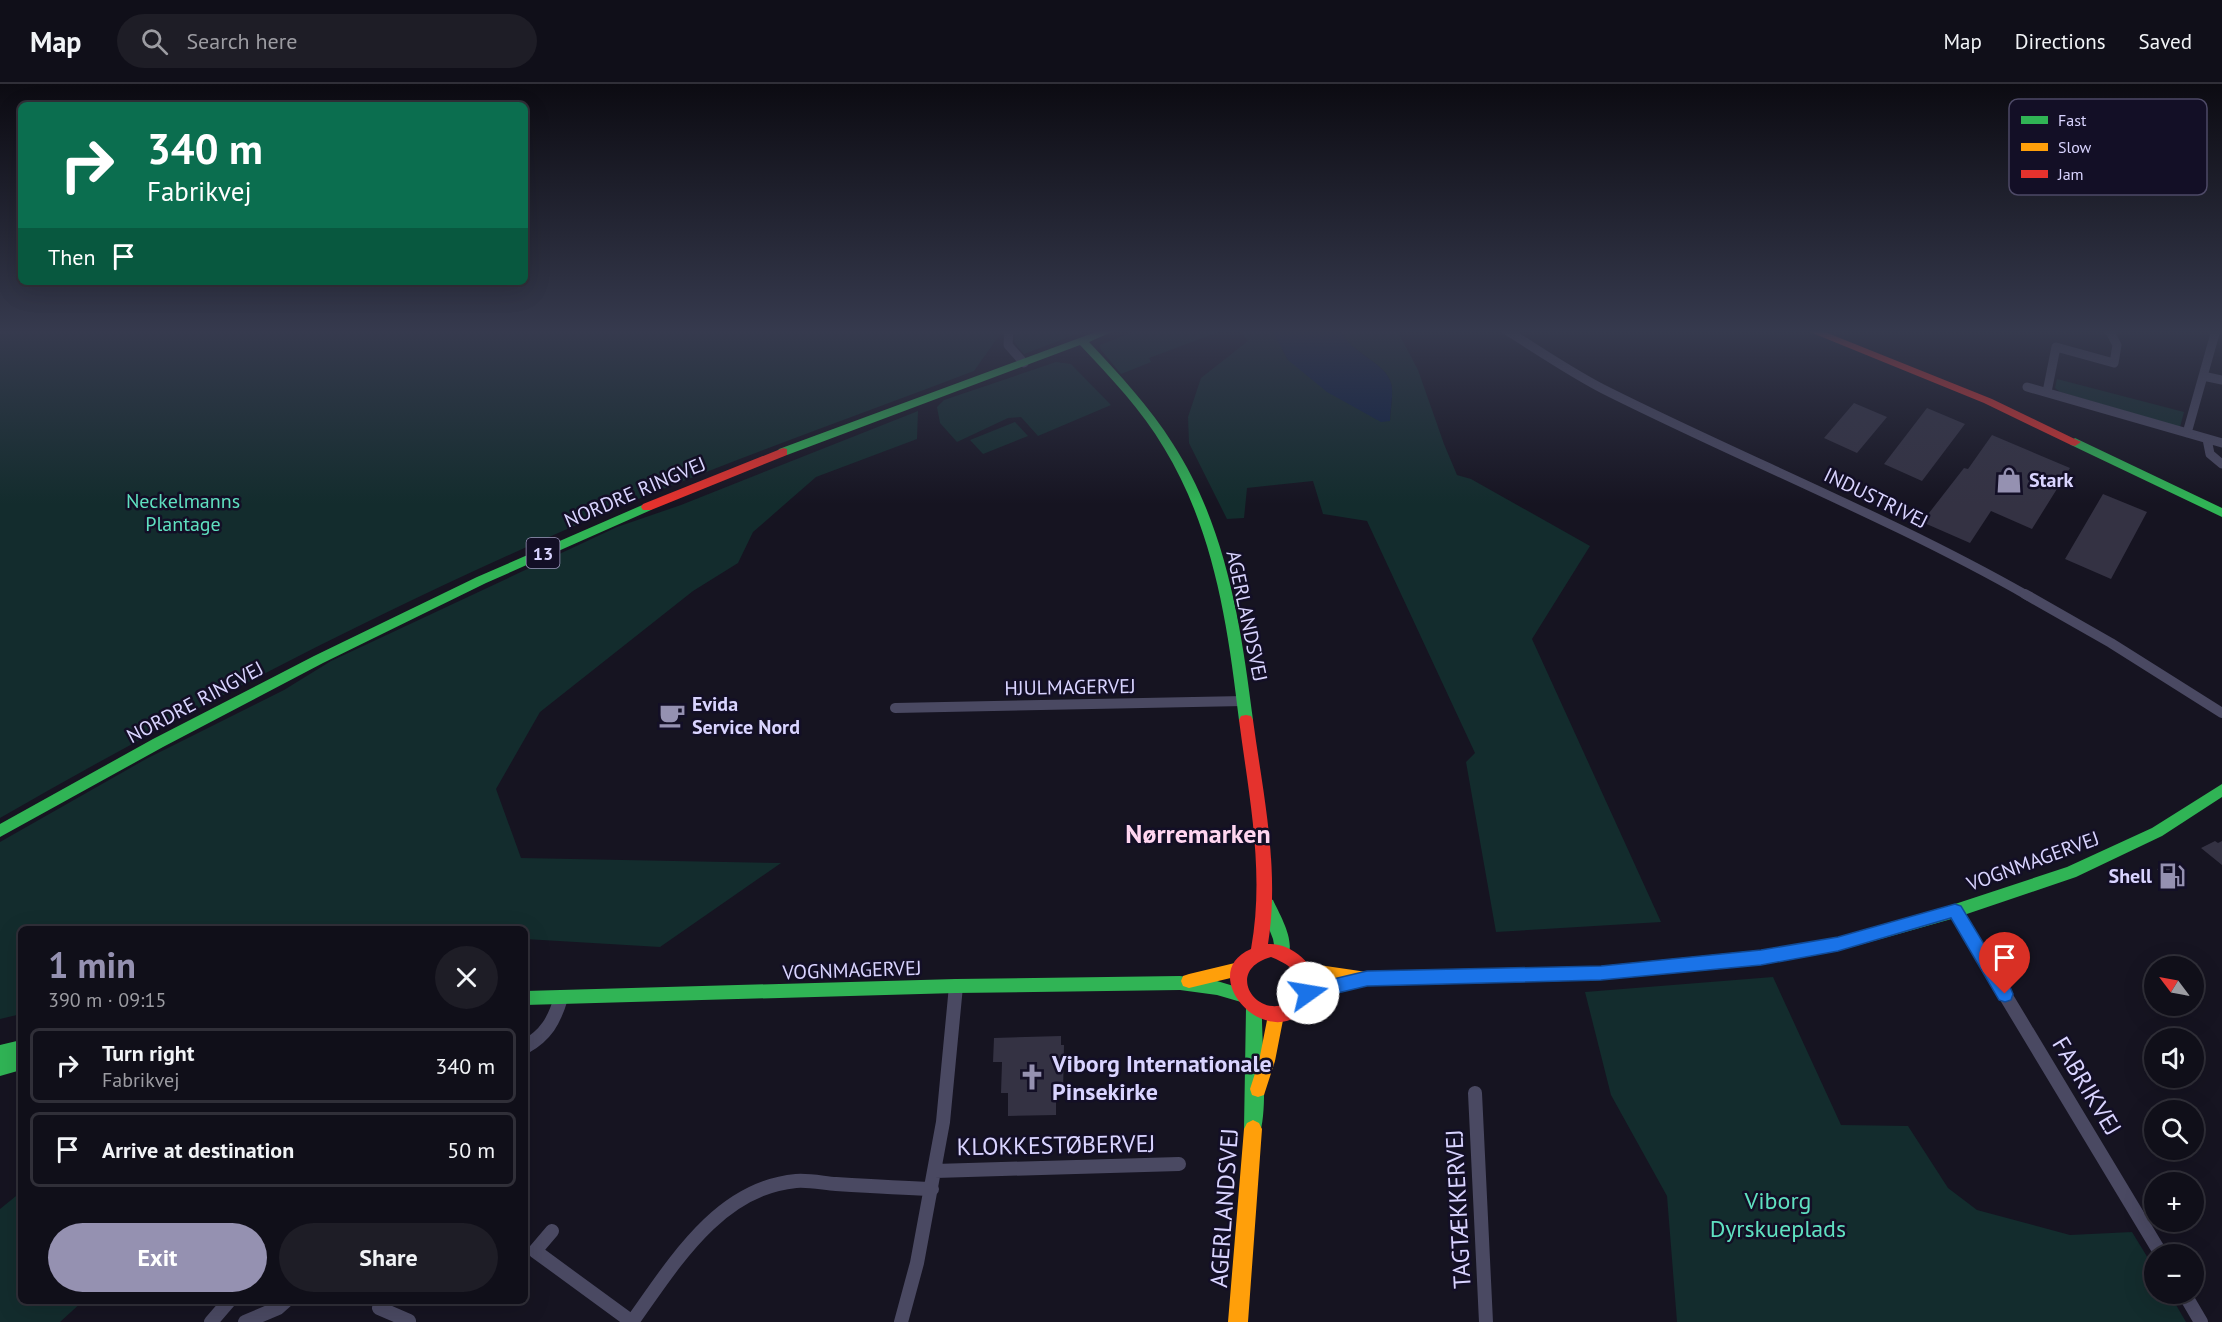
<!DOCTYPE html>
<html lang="en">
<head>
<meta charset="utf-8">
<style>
	body { margin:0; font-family:"PT Sans",sans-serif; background:#1e1d26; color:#f1f3f6; height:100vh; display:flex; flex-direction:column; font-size:22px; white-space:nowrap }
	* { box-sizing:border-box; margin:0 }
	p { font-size:20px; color:#9c9ca2 }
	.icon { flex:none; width:33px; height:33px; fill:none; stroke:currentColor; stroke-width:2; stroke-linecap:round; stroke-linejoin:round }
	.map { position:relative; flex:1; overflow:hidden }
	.drawer { position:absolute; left:18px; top:842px; width:510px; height:378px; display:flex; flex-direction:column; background:#100f19; border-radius:9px; box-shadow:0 6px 24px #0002,0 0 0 2px #302f38 }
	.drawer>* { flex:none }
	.top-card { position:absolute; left:18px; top:18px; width:510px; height:183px; border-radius:9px; box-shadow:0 6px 24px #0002,0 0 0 2px #302f38; background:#0b6e4f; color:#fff; overflow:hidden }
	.needle { width:39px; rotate:302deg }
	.fabs { position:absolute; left:2144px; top:872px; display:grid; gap:12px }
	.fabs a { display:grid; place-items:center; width:60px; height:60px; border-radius:50%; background:#100f19; box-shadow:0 6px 24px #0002,0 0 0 2px #302f38; font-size:30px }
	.pin { position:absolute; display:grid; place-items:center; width:51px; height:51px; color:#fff; margin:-62px -26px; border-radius:50% 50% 50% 0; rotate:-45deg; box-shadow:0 0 6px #0007 }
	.pin .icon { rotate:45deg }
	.me { position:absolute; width:66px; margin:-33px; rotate:77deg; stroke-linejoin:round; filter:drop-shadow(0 0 4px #0008) }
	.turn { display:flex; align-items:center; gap:21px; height:126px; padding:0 30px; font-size:27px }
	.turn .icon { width:78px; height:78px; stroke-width:2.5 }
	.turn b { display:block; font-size:42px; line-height:51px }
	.then { display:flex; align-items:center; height:57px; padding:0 30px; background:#0003; gap:12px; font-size:22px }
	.round { display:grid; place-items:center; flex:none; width:63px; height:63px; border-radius:32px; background:#1e1d26 }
	.headline { display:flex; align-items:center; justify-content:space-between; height:102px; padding:0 30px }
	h1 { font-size:36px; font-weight:700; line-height:45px; color:#9591b1 }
	.button { display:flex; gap:12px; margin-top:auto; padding:12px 30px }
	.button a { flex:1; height:69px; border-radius:36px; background:#9591b1; color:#fff; font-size:24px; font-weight:700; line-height:69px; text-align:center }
	.button a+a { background:#1e1d26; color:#f1f3f6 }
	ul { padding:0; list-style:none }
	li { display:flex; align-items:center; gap:18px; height:75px; margin:0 12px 9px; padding:0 18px; border:3px solid #302f38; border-radius:9px }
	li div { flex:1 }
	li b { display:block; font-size:22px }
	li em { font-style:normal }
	header { display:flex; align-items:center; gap:36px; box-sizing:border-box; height:84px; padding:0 30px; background:#100f19; border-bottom:2px solid #302f38 }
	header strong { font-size:28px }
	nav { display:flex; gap:33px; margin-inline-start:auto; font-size:21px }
	.search { width:420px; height:54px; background:#1e1d26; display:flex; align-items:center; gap:15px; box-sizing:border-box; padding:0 21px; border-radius:33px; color:#9c9ca2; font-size:22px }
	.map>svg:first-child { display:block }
	.green { fill:#132c2d }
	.water { fill:#0d2144 }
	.building { fill:#343243 }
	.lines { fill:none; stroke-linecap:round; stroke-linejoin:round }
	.street-far2 { stroke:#4a4962; stroke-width:9 }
	.street-far1 { stroke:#4a4962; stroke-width:10 }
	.street { stroke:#4a4962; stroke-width:14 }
	.fast { fill:#30b455; fill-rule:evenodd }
	.slow { fill:#ff9f0a; fill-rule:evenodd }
	.jam { fill:#e5322d; fill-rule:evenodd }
	.route { fill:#1a73e8; stroke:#114b97; stroke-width:1.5 }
	.labels { text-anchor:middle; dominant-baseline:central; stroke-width:5; stroke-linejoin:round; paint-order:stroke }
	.shield { fill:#130f26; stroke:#9e99be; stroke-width:1.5 }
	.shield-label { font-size:18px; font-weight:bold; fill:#d9d4ff }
	.poi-label { font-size:20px; font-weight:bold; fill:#d9d4ff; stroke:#130f26; text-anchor:start }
	.street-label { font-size:20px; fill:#d9d4ff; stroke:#130f26 }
	.park-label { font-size:20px; fill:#5fe0c0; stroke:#130f26 }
	.near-poi-label { font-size:24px; font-weight:bold; fill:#d9d4ff; stroke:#130f26; text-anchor:start }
	.near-street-label { font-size:24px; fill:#d9d4ff; stroke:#130f26 }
	.near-park-label { font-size:24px; fill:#5fe0c0; stroke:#130f26 }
	.district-label { font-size:26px; font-weight:bold; fill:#ffd6f0; stroke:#130f26 }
	.key { fill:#130f26; stroke:#4e4a67; stroke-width:1.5 }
	.key-label { font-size:16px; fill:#d9d4ff }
</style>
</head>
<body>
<header>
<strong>Map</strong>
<div class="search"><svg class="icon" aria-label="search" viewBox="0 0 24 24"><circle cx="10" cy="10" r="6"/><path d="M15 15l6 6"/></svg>Search here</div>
<nav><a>Map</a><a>Directions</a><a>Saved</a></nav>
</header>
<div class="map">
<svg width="2222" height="1238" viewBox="0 0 2222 1238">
	<rect width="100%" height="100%" fill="#161421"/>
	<path class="green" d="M 0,246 L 1003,246 L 974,287 C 858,331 741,373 626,420 C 411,510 202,618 0,734 Z
		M 1015,246 L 1087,246 L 1024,270 L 1014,258 Z
		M 1138,246 L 1224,246 L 1149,274 L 1151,278 L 1121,290 L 1101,266 L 1100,261 Z
		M 1240,246 L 1272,246 L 1288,276 L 1390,337 C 1390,326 1394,310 1391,299 C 1385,278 1352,270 1339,246 L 1397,246 L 1418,286 L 1444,360 L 1457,391 L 1471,395 L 1590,462 L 1532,555 L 1661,838 L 1496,848 L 1466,678 L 1475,669 L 1367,437 L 1323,430 L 1313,397 L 1247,404 L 1244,434 L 1227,435 L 1189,359 L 1188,333 L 1201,294 L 1248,257 Z
		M 1056,278 L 1071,280 L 1111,321 L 1038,352 L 1021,333 L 1008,334 L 957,358 L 940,339 L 937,323 L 944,316 Z
		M 2057,295 L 2184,328 L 2180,343 L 2060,308 L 2055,304 Z
		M 918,327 L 917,355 L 816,393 L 753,448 L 738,479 L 693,507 L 540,628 L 496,705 L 521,774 L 781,779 L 660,863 L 525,855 L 525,844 L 21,844 L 21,930 L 0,935 L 0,758 L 146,675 L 284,606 L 331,577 L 617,443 L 681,421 Z
		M 1015,338 L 1028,352 L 983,370 L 970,356 Z
		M 1773,893 L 1841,1041 L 1908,1042 L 1948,1104 L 1977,1126 L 2070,1151 L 2132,1148 L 2154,1184 L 2154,1209 L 2169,1209 L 2186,1238 L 1677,1238 L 1667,1112 L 1611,1011 L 1585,908 Z
		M 21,1108 L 21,1216 L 83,1217 L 60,1238 L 0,1238 L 0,1125 Z"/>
	<path class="water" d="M 1272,246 L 1339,246 C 1352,270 1385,278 1391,299 C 1394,309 1390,326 1390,337 L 1381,338 L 1327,308 L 1288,276 Z"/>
	<path class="building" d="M 1854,319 L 1887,333 L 1857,369 L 1824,354 Z
		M 1927,324 L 1965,340 L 1922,397 L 1884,380 Z
		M 1992,351 L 2070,384 L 2032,445 L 1991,427 L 1970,459 L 1922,438 L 1964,384 L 1968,385 Z
		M 2103,410 L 2147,428 L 2111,495 L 2065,475 Z
		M 2215,757 L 2218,759 L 2222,757 L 2222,781 L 2201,764 Z
		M 2171,782 L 2187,799 L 2173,802 L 2157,785 Z
		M 1061,952 L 1061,961 L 1064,961 L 1063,1010 L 1056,1010 L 1056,1031 L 1008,1032 L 1008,1009 L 1001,1009 L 1002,978 L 993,978 L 994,954 Z"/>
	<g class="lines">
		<path class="street-far2" d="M 1009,246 L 1008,261 L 1024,279
			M 1506,246 C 1538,266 1570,288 1603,305 C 1744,376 1891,434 2028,512
			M 2203,292 L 2222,296
			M 2027,303 L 2222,359
			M 2047,308 L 2056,263 L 2114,279 L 2117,261 L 2109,246
			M 2187,349 L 2216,246
			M 2207,355 L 2210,370 L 2222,380"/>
		<path class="street-far1" d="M 2025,510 L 2111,559 L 2222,629
			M 895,624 L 1244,617
			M 1955,827 L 1961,837"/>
		<path class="street" d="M 1960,836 L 2161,1170
			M 525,963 C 546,951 554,937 561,914
			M 1475,1009 L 1486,1238
			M 935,1087 L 1179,1080
			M 552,1147 L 535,1167 L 632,1238
			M 2184,1209 L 2201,1238
			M 384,1216 L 379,1224 L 409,1237
			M 211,1238 L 230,1216
			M 245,1238 L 278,1224 L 287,1216
			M 632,1238 C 673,1181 718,1104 796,1097 C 809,1096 823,1099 836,1100 C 868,1102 900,1104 932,1105
			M 901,1238 L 917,1179 L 943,1038 L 956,902"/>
		<path class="fast" d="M 1101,246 L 1116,246 L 1089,258 C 1119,290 1150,323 1173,360 C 1226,442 1241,541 1253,636 L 1251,640 L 1241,640 L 1239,636 C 1228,542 1214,446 1164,364 C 1142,326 1110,293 1080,261 L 787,371 L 779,371 L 777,368 L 779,365 Z
			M 2075,354 L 2222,424 L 2222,433 L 2071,361 L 2069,358 Z
			M 647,419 L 651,420 L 653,423 L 651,426 L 486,499 L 323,579 L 163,663 L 0,753 L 0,740 L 153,655 L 314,572 L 477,493 Z
			M 2222,700 L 2222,713 L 2162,752 L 2076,793 L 1955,834 L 1838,867 L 1761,880 L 1641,892 L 1635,890 L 1633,885 L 1635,880 L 1641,878 L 1761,866 L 1838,853 L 1955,820 L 2067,783 L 2152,744 Z
			M 1268,814 L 1273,816 C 1280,831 1295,856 1288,872 L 1282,874 L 1276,872 L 1273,855 L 1260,821 L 1263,816 Z
			M 1361,889 L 1367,891 L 1369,896 L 1367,901 L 1361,903 L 1308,916 L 1302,914 L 1300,909 L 1302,904 L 1308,902 Z
			M 1180,892 L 1217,897 L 1247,906 L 1249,911 L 1247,916 L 1241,918 L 1217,911 L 1180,906 L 956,909 L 525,921 L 525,907 L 956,895 Z
			M 1254,916 L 1260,919 L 1262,924 C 1261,953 1269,1028 1259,1051 L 1253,1054 L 1247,1051 L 1244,1045 L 1246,924 L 1248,919 Z
			M 21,956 L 21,986 L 0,992 L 0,961 Z"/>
		<path class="slow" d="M 1239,878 L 1245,880 L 1247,885 L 1245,890 L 1239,892 L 1189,904 L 1183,902 L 1181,897 L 1183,892 L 1189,890 Z
			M 1641,878 L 1647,880 L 1649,885 L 1647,890 L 1601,896 L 1367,902 L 1305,893 L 1299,891 L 1297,886 L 1299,881 L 1305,879 L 1367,888 L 1601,882 Z
			M 1276,923 L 1282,926 L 1284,931 L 1275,977 L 1264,1011 L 1258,1013 L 1252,1011 L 1250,1005 L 1259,977 L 1268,931 L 1270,926 Z
			M 1253,1036 L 1259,1039 L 1262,1045 L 1248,1238 L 1228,1238 L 1244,1045 L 1247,1039 Z"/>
		<path class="jam" d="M 1805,246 L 1820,246 L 1992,315 L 2081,358 L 2075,362 L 2071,361 L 1984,319 Z
			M 783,364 L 787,365 L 787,371 L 651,426 L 643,426 L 641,423 L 643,420 Z
			M 1246,631 L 1251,632 L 1253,636 C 1263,710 1280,785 1268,860 C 1296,858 1329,892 1311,918 C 1272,977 1192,890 1251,865 C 1265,788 1249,713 1239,636 L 1241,632 ZM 1271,873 C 1284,878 1298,886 1302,901 C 1300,908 1298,912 1292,916 C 1260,940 1221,887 1271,873 Z"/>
	</g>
	<linearGradient id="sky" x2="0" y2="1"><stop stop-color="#0c0b12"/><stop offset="0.59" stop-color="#363a4e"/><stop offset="1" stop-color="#363a4e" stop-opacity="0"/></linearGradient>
	<rect width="2222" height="420" fill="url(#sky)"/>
	<path class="route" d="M 1955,820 L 1961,822 L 2011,905 L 2013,910 L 2011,916 L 2005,918 L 1999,916 L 1951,834 L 1838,867 L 1761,881 L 1601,896 L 1367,902 L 1308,916 L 1302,914 L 1300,909 L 1302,903 L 1308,901 L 1367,887 L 1601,882 L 1761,866 L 1838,853 Z"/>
	<defs>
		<g id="shop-bare" transform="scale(2.07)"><path d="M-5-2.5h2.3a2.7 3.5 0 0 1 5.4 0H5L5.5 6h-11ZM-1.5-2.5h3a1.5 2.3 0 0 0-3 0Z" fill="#9591b1" stroke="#130f26" stroke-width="2.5" paint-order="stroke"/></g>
		<g id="cafe-bare" transform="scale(2.07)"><path d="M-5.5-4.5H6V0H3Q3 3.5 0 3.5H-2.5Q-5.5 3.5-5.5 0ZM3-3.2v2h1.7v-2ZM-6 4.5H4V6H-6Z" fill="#9591b1" stroke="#130f26" stroke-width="2.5" paint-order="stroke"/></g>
		<g id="fuel-bare" transform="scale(2.07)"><path d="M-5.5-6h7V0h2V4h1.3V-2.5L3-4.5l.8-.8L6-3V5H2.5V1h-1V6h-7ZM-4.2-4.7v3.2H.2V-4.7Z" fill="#9591b1" stroke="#130f26" stroke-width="2.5" paint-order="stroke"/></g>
		<g id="church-bare" transform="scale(2.07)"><path d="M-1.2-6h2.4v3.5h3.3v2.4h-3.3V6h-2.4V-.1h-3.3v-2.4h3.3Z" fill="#9591b1" stroke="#130f26" stroke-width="2.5" paint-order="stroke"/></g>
	</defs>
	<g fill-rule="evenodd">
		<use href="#shop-bare" x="2009" y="396"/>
		<use href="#cafe-bare" x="672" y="631"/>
		<use href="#fuel-bare" x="2172" y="792"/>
		<use href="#church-bare" x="1032" y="993"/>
	</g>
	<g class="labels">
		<rect class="shield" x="526.5" y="454" width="33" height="30" rx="4.5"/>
		<g class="shield-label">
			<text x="543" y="469">13</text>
		</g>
		<g class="poi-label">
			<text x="2029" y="396">Stark</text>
			<text x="692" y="620">Evida<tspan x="692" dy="23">Service Nord</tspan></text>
			<text x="2152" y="792" text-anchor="end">Shell</text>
		</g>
		<g class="street-label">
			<text transform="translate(635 408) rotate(-23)">NORDRE RINGVEJ</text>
			<text transform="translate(1876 414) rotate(26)">INDUSTRIVEJ</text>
			<text transform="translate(1247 532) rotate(78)">AGERLANDSVEJ</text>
			<text transform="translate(1070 603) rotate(-1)">HJULMAGERVEJ</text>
			<text transform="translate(195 618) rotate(-28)">NORDRE RINGVEJ</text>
			<text transform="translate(2033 777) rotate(-20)">VOGNMAGERVEJ</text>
			<text transform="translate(852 886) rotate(-2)">VOGNMAGERVEJ</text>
		</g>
		<g class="park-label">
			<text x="183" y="417">Neckelmanns<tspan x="183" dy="23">Plantage</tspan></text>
		</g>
		<g class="near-poi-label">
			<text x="1052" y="979">Viborg Internationale<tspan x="1052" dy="28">Pinsekirke</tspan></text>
		</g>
		<g class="near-street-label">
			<text transform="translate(2087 1002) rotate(59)">FABRIKVEJ</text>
			<text transform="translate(1056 1061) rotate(-1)">KLOKKESTØBERVEJ</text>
			<text transform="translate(1224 1124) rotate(-86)">AGERLANDSVEJ</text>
			<text transform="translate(1458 1125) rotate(-93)">TAGTÆKKERVEJ</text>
		</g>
		<g class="near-park-label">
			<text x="1778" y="1116">Viborg<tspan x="1778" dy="28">Dyrskueplads</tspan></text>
		</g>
		<g class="district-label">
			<text x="1198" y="749">Nørremarken</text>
		</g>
	</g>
	<rect x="2009" y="15" width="198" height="96" rx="9" class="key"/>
	<rect x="2021" y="32" width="27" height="8" fill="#30b455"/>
	<rect x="2021" y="59" width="27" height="8" fill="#ff9f0a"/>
	<rect x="2021" y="86" width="27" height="8" fill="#e5322d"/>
	<g class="key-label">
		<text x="2058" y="42">Fast</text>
		<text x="2058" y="69">Slow</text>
		<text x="2058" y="96">Jam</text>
	</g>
</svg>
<div class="fabs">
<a><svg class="needle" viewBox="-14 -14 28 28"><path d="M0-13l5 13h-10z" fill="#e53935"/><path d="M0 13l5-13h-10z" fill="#9c9ca2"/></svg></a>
<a><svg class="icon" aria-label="sound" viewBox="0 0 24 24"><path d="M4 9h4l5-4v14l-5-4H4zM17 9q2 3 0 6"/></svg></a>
<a><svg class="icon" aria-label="search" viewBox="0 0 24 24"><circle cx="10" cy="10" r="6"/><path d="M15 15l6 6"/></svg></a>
<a>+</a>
<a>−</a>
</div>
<div class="pin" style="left:2005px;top:910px;background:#d93025"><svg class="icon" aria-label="arrive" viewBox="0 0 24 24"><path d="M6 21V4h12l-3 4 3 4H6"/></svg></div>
<svg class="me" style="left:1308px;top:909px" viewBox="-20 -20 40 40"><circle r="19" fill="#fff"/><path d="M0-13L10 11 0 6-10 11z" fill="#1a73e8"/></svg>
<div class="top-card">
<div class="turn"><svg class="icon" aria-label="right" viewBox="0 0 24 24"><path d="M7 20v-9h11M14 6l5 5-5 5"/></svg><div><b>340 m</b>Fabrikvej</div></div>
<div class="then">Then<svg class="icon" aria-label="arrive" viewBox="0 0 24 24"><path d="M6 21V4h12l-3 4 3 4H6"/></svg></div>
</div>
<section class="drawer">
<div class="headline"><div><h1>1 min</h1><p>390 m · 09:15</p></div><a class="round"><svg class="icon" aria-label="close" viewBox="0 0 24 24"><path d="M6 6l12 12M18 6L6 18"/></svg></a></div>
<ul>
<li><svg class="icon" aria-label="right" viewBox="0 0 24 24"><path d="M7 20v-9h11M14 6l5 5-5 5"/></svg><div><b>Turn right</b><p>Fabrikvej</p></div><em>340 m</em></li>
<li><svg class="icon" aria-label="arrive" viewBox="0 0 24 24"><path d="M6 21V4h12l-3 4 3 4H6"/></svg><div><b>Arrive at destination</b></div><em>50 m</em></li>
</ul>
<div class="button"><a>Exit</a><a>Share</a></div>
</section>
</div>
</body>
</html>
